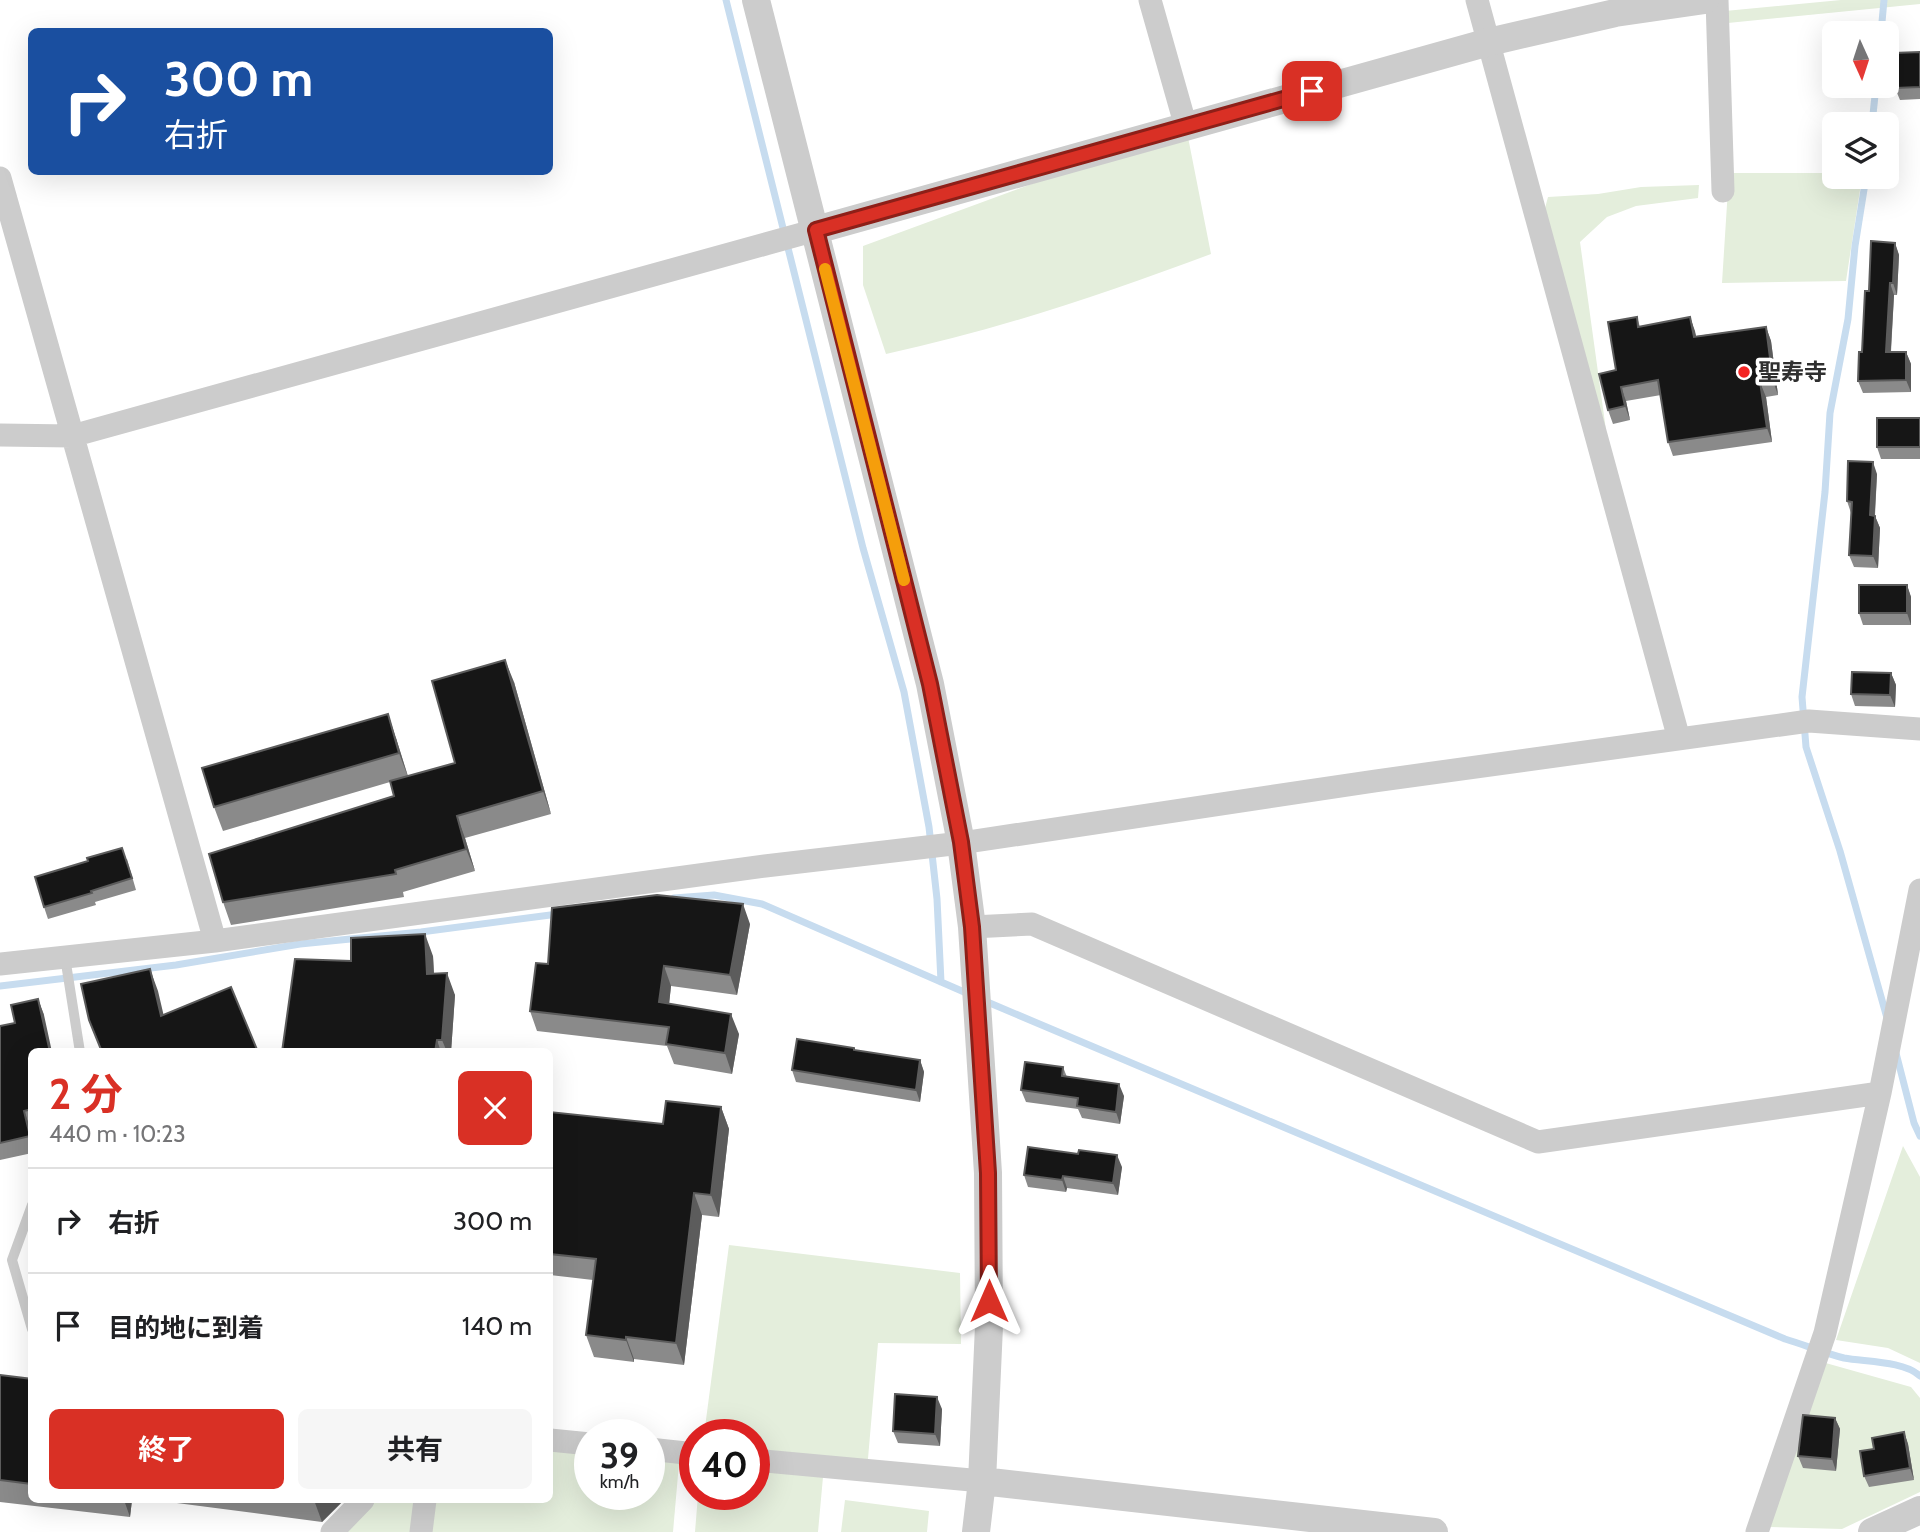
<!DOCTYPE html>
<html lang="ja">
<head>
<meta charset="utf-8">
<style>
	body { margin:0; font-family:Cabin,"Noto Sans JP",sans-serif; background:#f6f6f6; color:#202124; height:100vh; display:flex; flex-direction:column; font-size:26px; white-space:nowrap }
	* { box-sizing:border-box; margin:0 }
	p { font-size:23px; color:#757577 }
	.icon { flex:none; width:38px; height:38px; fill:none; stroke:currentColor; stroke-width:2; stroke-linecap:round; stroke-linejoin:round }
	.map { position:relative; flex:1; overflow:hidden }
	.drawer { position:absolute; left:28px; top:1048px; width:525px; height:455px; display:flex; flex-direction:column; background:#fff; border-radius:10px; box-shadow:0 7px 28px #0002 }
	.drawer>* { flex:none }
	.hud { position:absolute; left:28px; top:28px; width:525px; height:147px; border-radius:10px; box-shadow:0 7px 28px #0002; background:#1a4fa0; color:#fff; overflow:hidden }
	.needle { width:46px; rotate:177deg }
	.tools { position:absolute; left:1822px; top:21px; display:grid; gap:14px }
	.tools a { display:grid; place-items:center; width:77px; height:77px; border-radius:10px; background:#fff; box-shadow:0 7px 28px #0002; font-size:35px }
	.speed { position:absolute; left:574px; top:1419px; display:flex; gap:14px; font-size:35px; font-weight:700; text-align:center }
	.speed>* { display:grid; place-content:center; width:91px; height:91px; border-radius:50%; background:#fff; box-shadow:0 7px 28px #0002; line-height:1 }
	.speed small { font-size:18px; font-weight:400 }
	.speed .limit { border:10px solid #d22; background:#fff; color:#111 }
	.pin { position:absolute; display:grid; place-items:center; width:60px; height:60px; color:#fff; margin:-30px; border-radius:14px; box-shadow:0 4px 10px #0006 }
	.me { position:absolute; width:77px; margin:-38px; rotate:0deg; stroke-linejoin:round; filter:drop-shadow(0 0 5px #0008) }
	.turn { display:flex; align-items:center; gap:24px; height:147px; padding:0 21px; font-size:32px }
	.turn .icon { width:91px; height:91px; stroke-width:2.5 }
	.turn b { display:block; font-size:49px; line-height:60px }
	.round { display:grid; place-items:center; flex:none; width:74px; height:74px; border-radius:10px; background:#f6f6f6 }
	.headline { display:flex; align-items:center; justify-content:space-between; height:119px; padding:0 21px }
	h1 { font-size:42px; font-weight:700; line-height:52px; color:#d93025 }
	.primary-button { display:flex; gap:14px; margin-top:auto; padding:14px 21px }
	.primary-button a { flex:1; height:80px; border-radius:10px; background:#d93025; color:#fff; font-size:28px; font-weight:700; line-height:80px; text-align:center }
	.primary-button a+a { background:#f6f6f6; color:#202124 }
	ul { padding:0; list-style:none }
	li { display:flex; align-items:center; gap:21px; height:105px; padding:0 21px; border-top:2px solid #e0e0e0 }
	li div { flex:1 }
	li b { display:block; font-size:26px }
	li em { font-style:normal }
	.map>svg:first-child { display:block }
	.green { fill:#e4eedc }
	.lines { fill:none; stroke-linecap:round; stroke-linejoin:round }
	.stream { stroke:#c7dcef; stroke-width:7 }
	.service { stroke:#ccc; stroke-width:10 }
	.minor { stroke:#ccc; stroke-width:23 }
	.tertiary { stroke:#ccc; stroke-width:28 }
	.wall { fill:#8a8a8a }
	.shaded-wall { fill:#5c5c5c }
	.building { fill:#161616; stroke:#5c5c5c; stroke-width:2 }
	.route-casing { stroke:#8d1f18; stroke-width:18 }
	.route { stroke:#d93025; stroke-width:12 }
	.slow { stroke:#f59e0b; stroke-width:12 }
	.poi-dot { fill:#f42524; stroke:#fff; stroke-width:2.5 }
	.labels { text-anchor:middle; dominant-baseline:central; stroke-width:7; stroke-linejoin:round; paint-order:stroke }
	.poi-label { font-size:23px; font-weight:bold; fill:#2f2f2f; stroke:#fff; text-anchor:start }
</style>
</head>
<body>
<div class="map">
<svg width="1920" height="1532" viewBox="0 0 1920 1532">
	<rect width="100%" height="100%" fill="#fff"/>
	<path class="green" d="M 1841,0 L 1920,0 L 1920,4 L 1718,24 L 1725,11 Z
		M 1186,127 L 1211,254 C 1104,294 997,330 886,354 L 863,285 L 863,246 Z
		M 1729,173 L 1834,173 L 1834,177 L 1862,177 L 1846,281 L 1722,283 Z
		M 1699,185 L 1698,198 L 1636,206 L 1607,217 L 1580,242 L 1606,430 L 1544,212 L 1548,197 L 1598,194 L 1641,187 Z
		M 1903,1146 L 1920,1177 L 1920,1363 L 1888,1348 L 1836,1340 Z
		M 729,1245 L 960,1273 L 961,1344 L 878,1343 L 867,1470 L 754,1460 L 754,1435 L 704,1435 Z
		M 1815,1360 L 1911,1387 L 1920,1398 L 1920,1492 L 1842,1529 L 1769,1527 Z
		M 550,1440 L 590,1444 L 590,1494 L 649,1494 L 649,1449 L 680,1452 L 673,1532 L 421,1532 L 425,1500 L 550,1500 Z
		M 754,1464 L 823,1477 L 818,1532 L 695,1532 L 698,1495 L 754,1494 Z
		M 363,1500 L 419,1500 L 417,1532 L 332,1532 Z
		M 845,1500 L 929,1511 L 927,1532 L 841,1532 Z"/>
	<g class="lines">
		<path class="stream" d="M 726,0 L 863,548 L 904,692 L 929,827 L 937,899 L 941,982
			M 1881,33 L 1884,0
			M 1872,124 L 1876,86
			M 1866,177 L 1855,246 L 1848,319 L 1830,413 L 1825,492 L 1802,697 L 1806,747 L 1840,851 L 1887,1018
			M 674,898 L 714,895 L 762,904 L 971,995
			M 0,986 L 176,965 L 300,944 L 421,932 L 558,914
			M 985,1001 L 1785,1339 C 1805,1345 1824,1353 1844,1358 C 1866,1362 1904,1361 1920,1376
			M 1896,1053 L 1914,1123 L 1920,1136"/>
		<path class="service" d="M 65,957 L 80,1052
			M 32,1205 L 12,1260 L 32,1329"/>
		<path class="minor" d="M 1150,0 L 1186,127
			M 1477,0 L 1679,739
			M 1717,0 L 1723,191
			M 0,178 L 215,941
			M 0,435 L 72,436 L 816,230
			M 972,927 L 1032,924 L 1538,1142 L 1880,1093
			M 0,964 L 215,941 L 765,866 L 961,843 L 1375,781 L 1809,721 L 1920,729
			M 550,1440 L 590,1444
			M 649,1449 L 695,1454
			M 754,1460 L 982,1481
			M 332,1532 L 363,1500
			M 421,1532 L 425,1500
			M 1757,1532 L 1825,1333 L 1880,1093 L 1920,890"/>
		<path class="tertiary" d="M 756,0 L 930,684 L 961,843 L 972,927 L 988,1173 L 989,1326 L 982,1481 L 976,1532
			M 816,230 L 1489,42 L 1615,13 L 1705,0
			M 982,1481 L 1434,1532
			M 1872,1532 L 1920,1510"/>
	</g>
	<path class="wall" d="M 1920,52 L 1920,99 L 1900,100 L 1895,88 Z
		M 1895,243 L 1899,255 L 1897,295 L 1894,295 L 1891,352 L 1906,352 L 1911,364 L 1911,392 L 1863,393 L 1858,381 L 1869,291 Z
		M 1637,317 L 1640,327 L 1690,317 L 1696,336 L 1766,327 L 1771,341 L 1778,395 L 1766,397 L 1772,442 L 1673,456 L 1668,442 L 1661,395 L 1626,401 L 1630,420 L 1613,424 L 1608,410 L 1616,370 Z
		M 1920,418 L 1920,459 L 1881,459 L 1877,447 Z
		M 1877,474 L 1875,516 L 1880,528 L 1878,568 L 1854,567 L 1849,555 L 1851,513 L 1847,501 Z
		M 1907,585 L 1911,597 L 1911,625 L 1863,625 L 1859,613 Z
		M 1891,673 L 1896,685 L 1895,707 L 1855,706 L 1851,694 Z
		M 514,682 L 551,814 L 465,838 L 475,871 L 403,892 L 404,897 L 231,925 L 223,902 L 394,796 L 390,782 L 223,831 L 214,807 L 396,738 L 408,776 L 455,763 Z
		M 127,859 L 136,890 L 95,902 L 96,905 L 48,919 L 44,907 Z
		M 750,924 L 737,995 L 671,986 L 669,1004 L 739,1034 L 732,1074 L 674,1064 L 667,1046 L 537,1031 L 530,1011 L 548,964 Z
		M 433,956 L 434,973 L 455,995 L 451,1052 L 282,1052 L 351,961 Z
		M 38,999 L 44,1015 L 32,1052 L 32,1127 L 30,1127 L 32,1133 L 32,1153 L 0,1160 L 0,1026 L 15,1023 Z
		M 854,1048 L 855,1050 L 920,1060 L 924,1072 L 920,1102 L 796,1082 L 792,1070 Z
		M 1063,1067 L 1067,1077 L 1124,1096 L 1120,1124 L 1082,1118 L 1078,1109 L 1026,1102 L 1021,1090 Z
		M 721,1107 L 729,1129 L 719,1217 L 702,1215 L 684,1365 L 634,1359 L 634,1362 L 594,1357 L 586,1335 L 593,1280 L 550,1275 L 550,1112 L 663,1124 Z
		M 1122,1167 L 1118,1195 L 1067,1188 L 1066,1192 L 1028,1187 L 1024,1175 Z
		M 0,1375 L 32,1379 L 32,1500 L 132,1500 L 130,1517 L 0,1502 Z
		M 942,1409 L 940,1446 L 898,1443 L 893,1431 Z
		M 1835,1418 L 1840,1429 L 1836,1471 L 1803,1468 L 1798,1456 Z
		M 1904,1432 L 1908,1444 L 1914,1480 L 1869,1487 L 1864,1476 Z
		M 168,1500 L 344,1500 L 322,1522 L 169,1502 Z"/>
	<path class="shaded-wall" d="M 1895,243 L 1899,255 L 1897,295 L 1893,283 Z
		M 1890,283 L 1894,295 L 1890,364 L 1886,352 Z
		M 1690,317 L 1695,331 L 1699,351 L 1694,337 Z
		M 1766,327 L 1771,341 L 1778,395 L 1773,381 Z
		M 1906,352 L 1911,364 L 1911,392 L 1906,380 Z
		M 1760,382 L 1766,397 L 1772,442 L 1767,428 Z
		M 1621,387 L 1626,401 L 1630,420 L 1625,406 Z
		M 1873,462 L 1877,474 L 1874,527 L 1870,515 Z
		M 1875,516 L 1880,528 L 1878,568 L 1873,556 Z
		M 1907,585 L 1911,597 L 1911,625 L 1907,613 Z
		M 505,660 L 514,682 L 551,814 L 543,791 Z
		M 1891,673 L 1896,685 L 1895,707 L 1890,695 Z
		M 388,714 L 396,738 L 408,777 L 399,753 Z
		M 457,816 L 465,838 L 475,871 L 466,849 Z
		M 743,904 L 750,924 L 737,995 L 730,975 Z
		M 425,934 L 433,956 L 435,996 L 427,974 Z
		M 664,966 L 671,986 L 667,1023 L 659,1002 Z
		M 150,969 L 158,991 L 169,1038 L 161,1016 Z
		M 447,973 L 455,995 L 451,1052 L 447,1052 L 442,1040 Z
		M 38,999 L 44,1015 L 52,1052 L 50,1052 Z
		M 731,1014 L 739,1034 L 732,1074 L 725,1053 Z
		M 437,1040 L 441,1052 L 435,1052 Z
		M 920,1060 L 924,1072 L 920,1102 L 916,1090 Z
		M 1119,1084 L 1124,1096 L 1120,1124 L 1116,1112 Z
		M 721,1107 L 729,1129 L 719,1217 L 711,1195 Z
		M 24,1111 L 30,1127 L 32,1140 L 30,1136 Z
		M 1117,1155 L 1122,1167 L 1118,1195 L 1113,1183 Z
		M 1063,1176 L 1067,1188 L 1066,1192 L 1062,1180 Z
		M 694,1193 L 702,1215 L 684,1365 L 676,1343 Z
		M 626,1337 L 634,1359 L 634,1362 L 626,1340 Z
		M 937,1397 L 942,1409 L 940,1446 L 935,1434 Z
		M 1835,1418 L 1840,1429 L 1836,1471 L 1832,1459 Z
		M 1904,1432 L 1908,1444 L 1914,1480 L 1910,1468 Z
		M 124,1500 L 132,1500 L 130,1517 Z
		M 314,1500 L 344,1500 L 322,1522 Z"/>
	<path class="building" d="M 1920,52 L 1920,87 L 1895,88 L 1894,53 Z
		M 1871,241 L 1895,243 L 1893,283 L 1890,283 L 1886,352 L 1906,352 L 1906,380 L 1858,381 L 1859,352 L 1862,352 L 1865,291 L 1869,291 Z
		M 1637,317 L 1638,327 L 1690,317 L 1694,337 L 1766,327 L 1773,381 L 1760,382 L 1767,428 L 1668,442 L 1658,380 L 1621,387 L 1625,406 L 1608,410 L 1599,374 L 1616,370 L 1608,322 Z
		M 1877,418 L 1920,418 L 1920,447 L 1877,447 Z
		M 1848,461 L 1873,462 L 1870,515 L 1875,516 L 1873,556 L 1849,555 L 1852,502 L 1847,501 Z
		M 1859,585 L 1907,585 L 1907,613 L 1859,613 Z
		M 505,660 L 543,791 L 457,816 L 466,849 L 395,870 L 396,874 L 223,902 L 209,854 L 394,796 L 390,781 L 455,763 L 432,681 Z
		M 1852,672 L 1891,673 L 1890,695 L 1851,694 Z
		M 388,714 L 399,753 L 214,807 L 202,768 Z
		M 122,848 L 132,878 L 91,891 L 92,893 L 44,907 L 35,877 L 88,861 L 87,858 Z
		M 657,895 L 743,904 L 730,975 L 664,966 L 659,1002 L 731,1014 L 725,1053 L 666,1044 L 669,1027 L 530,1011 L 536,963 L 548,964 L 552,908 Z
		M 425,934 L 427,974 L 447,973 L 442,1040 L 437,1040 L 435,1052 L 282,1052 L 295,959 L 351,961 L 351,938 Z
		M 150,969 L 161,1016 L 231,987 L 258,1052 L 102,1052 L 89,1020 L 81,984 Z
		M 38,999 L 50,1052 L 32,1052 L 32,1109 L 24,1111 L 30,1136 L 0,1143 L 0,1026 L 15,1023 L 11,1005 Z
		M 797,1039 L 854,1048 L 854,1050 L 920,1060 L 916,1090 L 792,1070 Z
		M 1025,1062 L 1063,1067 L 1062,1076 L 1119,1084 L 1116,1112 L 1077,1106 L 1078,1098 L 1021,1090 Z
		M 666,1101 L 721,1107 L 711,1195 L 694,1193 L 676,1343 L 626,1337 L 626,1340 L 586,1335 L 596,1259 L 550,1254 L 550,1112 L 663,1124 Z
		M 1028,1147 L 1078,1154 L 1079,1150 L 1117,1155 L 1113,1183 L 1063,1176 L 1062,1180 L 1024,1175 Z
		M 0,1375 L 32,1379 L 32,1484 L 0,1480 Z
		M 895,1394 L 937,1397 L 935,1434 L 893,1431 Z
		M 1803,1415 L 1835,1418 L 1832,1459 L 1798,1456 Z
		M 1904,1432 L 1910,1468 L 1864,1476 L 1860,1451 L 1874,1449 L 1872,1438 Z"/>
	<g class="lines">
		<g class="route-casing">
			<path id="route" d="M 989,1301 L 988,1173 L 972,927 L 961,842 L 930,684 L 816,230 L 1312,91"/>
		</g>
		<use href="#route" class="route"/>
		<path class="slow" d="M 825,269 L 904,580"/>
	</g>
	<circle class="poi-dot" cx="1744" cy="372" r="7"/>
	<g class="labels">
		<g class="poi-label">
			<text x="1758" y="372">聖寿寺</text>
		</g>
	</g>
</svg>
<div class="tools">
<a><svg class="needle" viewBox="-14 -14 28 28"><path d="M0-13l5 13h-10z" fill="#e53935"/><path d="M0 13l5-13h-10z" fill="#757577"/></svg></a>
<a><svg class="icon" aria-label="layers" viewBox="0 0 24 24"><path d="M12 4l9 5-9 5-9-5zM3 14l9 5 9-5"/></svg></a>
</div>
<div class="speed"><div>39<small>km/h</small></div><div class="limit">40</div></div>
<div class="pin" style="left:1312px;top:91px;background:#d93025"><svg class="icon" aria-label="arrive" viewBox="0 0 24 24"><path d="M6 21V4h12l-3 4 3 4H6"/></svg></div>
<svg class="me" style="left:989px;top:1301px" viewBox="-20 -20 40 40"><path d="M0-17L14 15 0 8-14 15z" fill="#d93025" stroke="#fff" stroke-width="4"/></svg>
<div class="hud">
<div class="turn"><svg class="icon" aria-label="right" viewBox="0 0 24 24"><path d="M7 20v-9h11M14 6l5 5-5 5"/></svg><div><b>300 m</b>右折</div></div>
</div>
<section class="drawer">
<div class="headline"><div><h1>2 分</h1><p>440 m · 10:23</p></div><a class="round" style="background:#d93025;color:#fff"><svg class="icon" aria-label="close" viewBox="0 0 24 24"><path d="M6 6l12 12M18 6L6 18"/></svg></a></div>
<ul>
<li><svg class="icon" aria-label="right" viewBox="0 0 24 24"><path d="M7 20v-9h11M14 6l5 5-5 5"/></svg><div><b>右折</b></div><em>300 m</em></li>
<li><svg class="icon" aria-label="arrive" viewBox="0 0 24 24"><path d="M6 21V4h12l-3 4 3 4H6"/></svg><div><b>目的地に到着</b></div><em>140 m</em></li>
</ul>
<div class="primary-button"><a>終了</a><a>共有</a></div>
</section>
</div>
</body>
</html>
